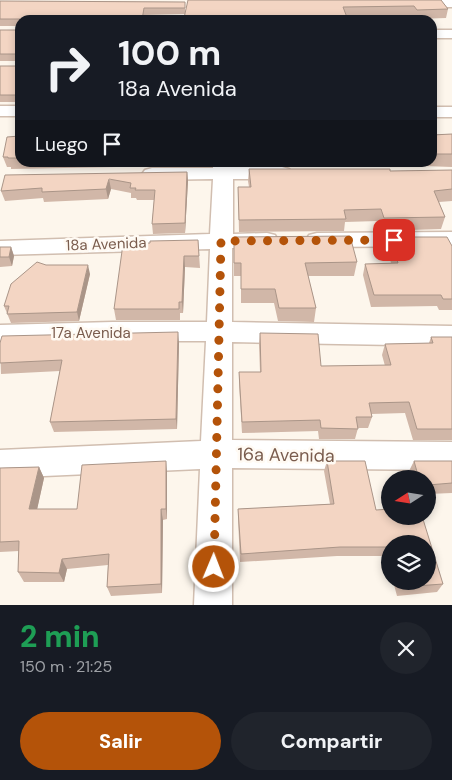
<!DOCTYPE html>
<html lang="es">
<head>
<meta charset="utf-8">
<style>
	body { margin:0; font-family:"DM Sans",sans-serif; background:#20242c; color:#f1f3f6; height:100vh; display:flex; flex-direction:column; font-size:19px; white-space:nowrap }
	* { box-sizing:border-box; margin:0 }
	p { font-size:16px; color:#9ea1a6 }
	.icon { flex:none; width:28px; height:28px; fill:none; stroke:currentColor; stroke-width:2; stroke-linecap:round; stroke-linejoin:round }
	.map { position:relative; height:605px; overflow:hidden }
	.sheet { display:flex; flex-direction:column; background:#171b24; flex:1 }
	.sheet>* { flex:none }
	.banner { position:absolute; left:15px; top:15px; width:422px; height:152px; border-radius:15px; box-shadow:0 2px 8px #0003; background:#171b24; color:#f1f3f6; overflow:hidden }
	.needle { width:32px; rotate:258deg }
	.fabs { position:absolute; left:381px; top:470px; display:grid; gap:10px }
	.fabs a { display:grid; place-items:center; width:55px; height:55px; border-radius:50%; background:#171b24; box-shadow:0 2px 8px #0003; font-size:25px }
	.pin { position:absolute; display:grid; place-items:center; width:42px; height:42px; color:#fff; margin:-21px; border-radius:10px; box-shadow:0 2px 8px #0006 }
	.me { position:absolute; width:55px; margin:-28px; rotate:1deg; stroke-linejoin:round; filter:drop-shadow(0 0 4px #0008) }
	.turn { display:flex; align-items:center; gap:18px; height:105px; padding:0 20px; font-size:22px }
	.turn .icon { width:65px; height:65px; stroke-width:2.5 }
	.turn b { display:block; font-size:35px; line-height:42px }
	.then { display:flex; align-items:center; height:48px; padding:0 20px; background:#0003; gap:10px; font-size:19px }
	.round { display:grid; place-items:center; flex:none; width:52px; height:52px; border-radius:26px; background:#20242c }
	.overview { display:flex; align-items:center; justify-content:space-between; height:85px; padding:0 20px }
	h1 { font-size:30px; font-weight:800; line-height:38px; color:#1e9e55 }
	.button { display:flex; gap:10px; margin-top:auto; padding:10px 20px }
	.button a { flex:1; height:58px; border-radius:30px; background:#b45309; color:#fff; font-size:20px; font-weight:800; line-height:58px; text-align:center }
	.button a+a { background:#20242c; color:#f1f3f6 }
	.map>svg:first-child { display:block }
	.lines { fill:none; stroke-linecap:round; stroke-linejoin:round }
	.minor-casing { stroke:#d1beb0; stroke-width:3 }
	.minor { fill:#fff; fill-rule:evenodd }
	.wall { fill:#d1b7a8 }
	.shaded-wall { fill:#aa9588 }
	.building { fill:#f3d5c3; stroke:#aa9588 }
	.route { stroke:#b45309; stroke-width:9; stroke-dasharray:0 16.2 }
	.labels { text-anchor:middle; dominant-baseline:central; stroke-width:5; stroke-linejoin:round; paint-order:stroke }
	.street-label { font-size:15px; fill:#7a5c4d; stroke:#fffaf3 }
	.near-street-label { font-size:18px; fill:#7a5c4d; stroke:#fffaf3 }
</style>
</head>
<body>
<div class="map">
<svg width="452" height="605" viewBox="0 0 452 605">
	<rect width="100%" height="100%" fill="#fdf6ec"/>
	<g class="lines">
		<g class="minor-casing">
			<path id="minor" d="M 405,0 L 452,0 L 452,7 L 410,7 L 403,3 Z
				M 432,30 L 452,30 L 452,38 L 432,38 Z
				M 0,106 L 20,106 L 20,116 L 0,116 Z
				M 432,107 L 452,107 L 452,117 L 432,117 Z
				M 213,162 L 233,162 L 233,167 L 282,167 L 289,169 L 292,173 L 289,177 L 282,179 L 233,179 L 233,234 L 267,233 L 275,235 L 278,240 L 275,245 L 267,247 L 232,248 L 232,322 L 452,326 L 452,346 L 232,342 L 232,440 L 452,442 L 452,470 L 232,468 L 232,605 L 194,605 L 200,469 L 0,478 L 0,450 L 201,441 L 206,341 L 113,341 L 0,345 L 0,325 L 113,322 L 207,322 L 210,249 L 0,255 L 0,241 L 210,234 L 213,179 L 152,180 L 145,178 L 142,174 L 145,170 L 152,168 L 213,168 Z
				M 452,232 L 452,246 L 317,247 L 309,245 L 306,240 L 309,235 L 317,233 Z"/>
		</g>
		<use href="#minor" class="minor"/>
	</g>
	<path class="wall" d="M 441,0 L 448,9 L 446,18 L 416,19 L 413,15 L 346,16 L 348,20 L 185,20 L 185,14 L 144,15 L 20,20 L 20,102 L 0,102 L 0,66 L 20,66 L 20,61 L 0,61 L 0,30 L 20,30 L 20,26 L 0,26 L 0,1 L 185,2 L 185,14 Z
		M 452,134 L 452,167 L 423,166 L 422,162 L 432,162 L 432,135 Z
		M 20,136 L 20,162 L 169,162 L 169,166 L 11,169 L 11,167 L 7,167 L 3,157 Z
		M 246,162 L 365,162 L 364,166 L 246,165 Z
		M 249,169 L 390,171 L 452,170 L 452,201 L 439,202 L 445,217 L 441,229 L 381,231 L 378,221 L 345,222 L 344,231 L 239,232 L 238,187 L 249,187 L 248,181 Z
		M 187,172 L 188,181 L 185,233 L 153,234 L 152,224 L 154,200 L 137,200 L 136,198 L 131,198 L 131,193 L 111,189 L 108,199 L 44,202 L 43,198 L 5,201 L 1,191 Z
		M 234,237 L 357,262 L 354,276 L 308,276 L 316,308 L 314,322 L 278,321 L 274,303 L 241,303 L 241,276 L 234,276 Z
		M 390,237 L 452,246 L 452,310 L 439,310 L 437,306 L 371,307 L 363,275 L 365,264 L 391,263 L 387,248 Z
		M 198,240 L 200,268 L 185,267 L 183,313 L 180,313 L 180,320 L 116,320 L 114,309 L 150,243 Z
		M 0,247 L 11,247 L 14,256 L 12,266 L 0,267 Z
		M 46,265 L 90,274 L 79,321 L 11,323 L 4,306 Z
		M 260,333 L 321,366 L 385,366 L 382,355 L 385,344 L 429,343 L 431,337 L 452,337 L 452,440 L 413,440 L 405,413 L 371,414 L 372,417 L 368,428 L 358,428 L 355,439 L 319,439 L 318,431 L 242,433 L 239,383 L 239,372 L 260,372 L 259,344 Z
		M 0,343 L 179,343 L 177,429 L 54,432 L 50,422 L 60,371 L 1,374 Z
		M 327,461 L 376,510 L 443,584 L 437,592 L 397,596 L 393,581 L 428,581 L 390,544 L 390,570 L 386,556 L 337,556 L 240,562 L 238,518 L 238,509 L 330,504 L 324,471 Z
		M 414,461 L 452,461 L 452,493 L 428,494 L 428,479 L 411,479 L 409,471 Z
		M 39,467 L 44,478 L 37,509 L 77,509 L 167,472 L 167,519 L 163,520 L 162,593 L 111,596 L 107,587 L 108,565 L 67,569 L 64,582 L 24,582 L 18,572 L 19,551 L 0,552 L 0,468 Z"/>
	<path class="shaded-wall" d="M 187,172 L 188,181 L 185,233 L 185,223 Z
		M 109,179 L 111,189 L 108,199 L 106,189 Z
		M 11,247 L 14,256 L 12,266 L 9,257 Z
		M 184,256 L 185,267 L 183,313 L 182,302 Z
		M 88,265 L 90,274 L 79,321 L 77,312 Z
		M 178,332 L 179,343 L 177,429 L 176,419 Z
		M 166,461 L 167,472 L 167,519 L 166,509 Z
		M 39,467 L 44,478 L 35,519 L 29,509 Z
		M 161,509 L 163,520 L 162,593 L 161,584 Z
		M 62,559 L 67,569 L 64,582 L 59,573 Z"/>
	<path class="building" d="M 188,0 L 441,0 L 448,9 L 417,10 L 414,6 L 343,7 L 348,20 L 329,20 L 329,19 L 293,19 L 293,20 L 227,20 L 226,17 L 184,18 Z
		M 0,1 L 185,2 L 185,8 L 144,8 L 142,20 L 20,20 L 20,95 L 0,95 L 0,66 L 20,66 L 20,54 L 0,54 L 0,30 L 20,30 L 20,19 L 0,19 Z
		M 452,134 L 452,154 L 432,154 L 432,135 Z
		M 20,136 L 20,158 L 8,158 L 8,157 L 3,157 L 7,137 Z
		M 249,169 L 390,169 L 390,171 L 452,170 L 452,189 L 434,191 L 445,217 L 384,218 L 381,209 L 344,210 L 346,219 L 239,220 L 238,187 L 251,187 Z
		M 187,172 L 185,223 L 152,224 L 155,190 L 135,190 L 136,188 L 130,188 L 131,183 L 109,179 L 106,189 L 42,192 L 42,188 L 1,191 L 5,175 Z
		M 350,236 L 357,262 L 305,263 L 316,308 L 279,308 L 275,289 L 241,289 L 241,263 L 234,263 L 234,237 Z
		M 390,237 L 447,237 L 452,246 L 452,299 L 443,299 L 441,295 L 374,295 L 365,264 L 398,263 Z
		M 198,240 L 199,256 L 184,256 L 182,302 L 179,302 L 179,309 L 114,309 L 123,244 L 150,243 L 150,241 Z
		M 0,247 L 11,247 L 9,257 L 0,257 Z
		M 37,262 L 46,265 L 88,265 L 77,312 L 7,314 L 9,306 L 4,306 L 11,284 Z
		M 178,332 L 176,419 L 50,422 L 62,360 L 0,363 L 0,343 L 2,336 Z
		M 260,333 L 318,334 L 321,366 L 391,365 L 385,344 L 433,343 L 431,337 L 452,337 L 452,429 L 417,429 L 409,402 L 369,403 L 372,417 L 356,417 L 358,429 L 321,428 L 320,420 L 242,422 L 239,372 L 261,372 Z
		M 166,461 L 166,509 L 161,509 L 161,584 L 107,587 L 109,554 L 62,559 L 59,573 L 18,572 L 19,541 L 0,542 L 0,468 L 39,467 L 29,509 L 77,509 L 82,465 Z
		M 327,461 L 365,461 L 376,510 L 390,509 L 390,516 L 422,516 L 443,584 L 402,587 L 400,581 L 428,581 L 428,544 L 390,544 L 390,547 L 340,547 L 241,554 L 238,509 L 334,504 Z
		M 414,461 L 452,461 L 452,483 L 428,485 L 428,479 L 419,479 Z"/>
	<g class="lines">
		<path class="route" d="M 214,567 L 221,241 L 394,240"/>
	</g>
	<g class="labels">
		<g class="street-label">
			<text transform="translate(106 244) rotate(-2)">18a Avenida</text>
			<text x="91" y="333">17a Avenida</text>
		</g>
		<g class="near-street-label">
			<text transform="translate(286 455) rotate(1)">16a Avenida</text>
		</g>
	</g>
</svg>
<div class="fabs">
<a><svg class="needle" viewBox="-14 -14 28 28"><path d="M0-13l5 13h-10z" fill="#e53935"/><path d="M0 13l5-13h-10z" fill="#9ea1a6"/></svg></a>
<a><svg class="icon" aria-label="layers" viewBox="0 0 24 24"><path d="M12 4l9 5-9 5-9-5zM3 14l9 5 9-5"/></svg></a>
</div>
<div class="pin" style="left:394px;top:240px;background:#d93025"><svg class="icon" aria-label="arrive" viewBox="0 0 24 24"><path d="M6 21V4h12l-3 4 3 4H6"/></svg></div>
<svg class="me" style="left:214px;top:567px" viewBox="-20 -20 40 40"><circle r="17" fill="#b45309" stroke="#fff" stroke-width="3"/><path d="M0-11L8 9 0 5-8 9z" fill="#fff"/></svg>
<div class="banner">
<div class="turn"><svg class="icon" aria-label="right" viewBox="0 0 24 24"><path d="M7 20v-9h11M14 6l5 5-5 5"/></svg><div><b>100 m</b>18a Avenida</div></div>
<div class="then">Luego<svg class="icon" aria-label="arrive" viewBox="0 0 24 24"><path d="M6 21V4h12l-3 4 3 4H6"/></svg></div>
</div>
</div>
<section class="sheet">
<div class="overview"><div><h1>2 min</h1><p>150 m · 21:25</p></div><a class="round"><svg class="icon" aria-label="close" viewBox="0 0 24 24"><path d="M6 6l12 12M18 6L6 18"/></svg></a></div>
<div class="button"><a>Salir</a><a>Compartir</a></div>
</section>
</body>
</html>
